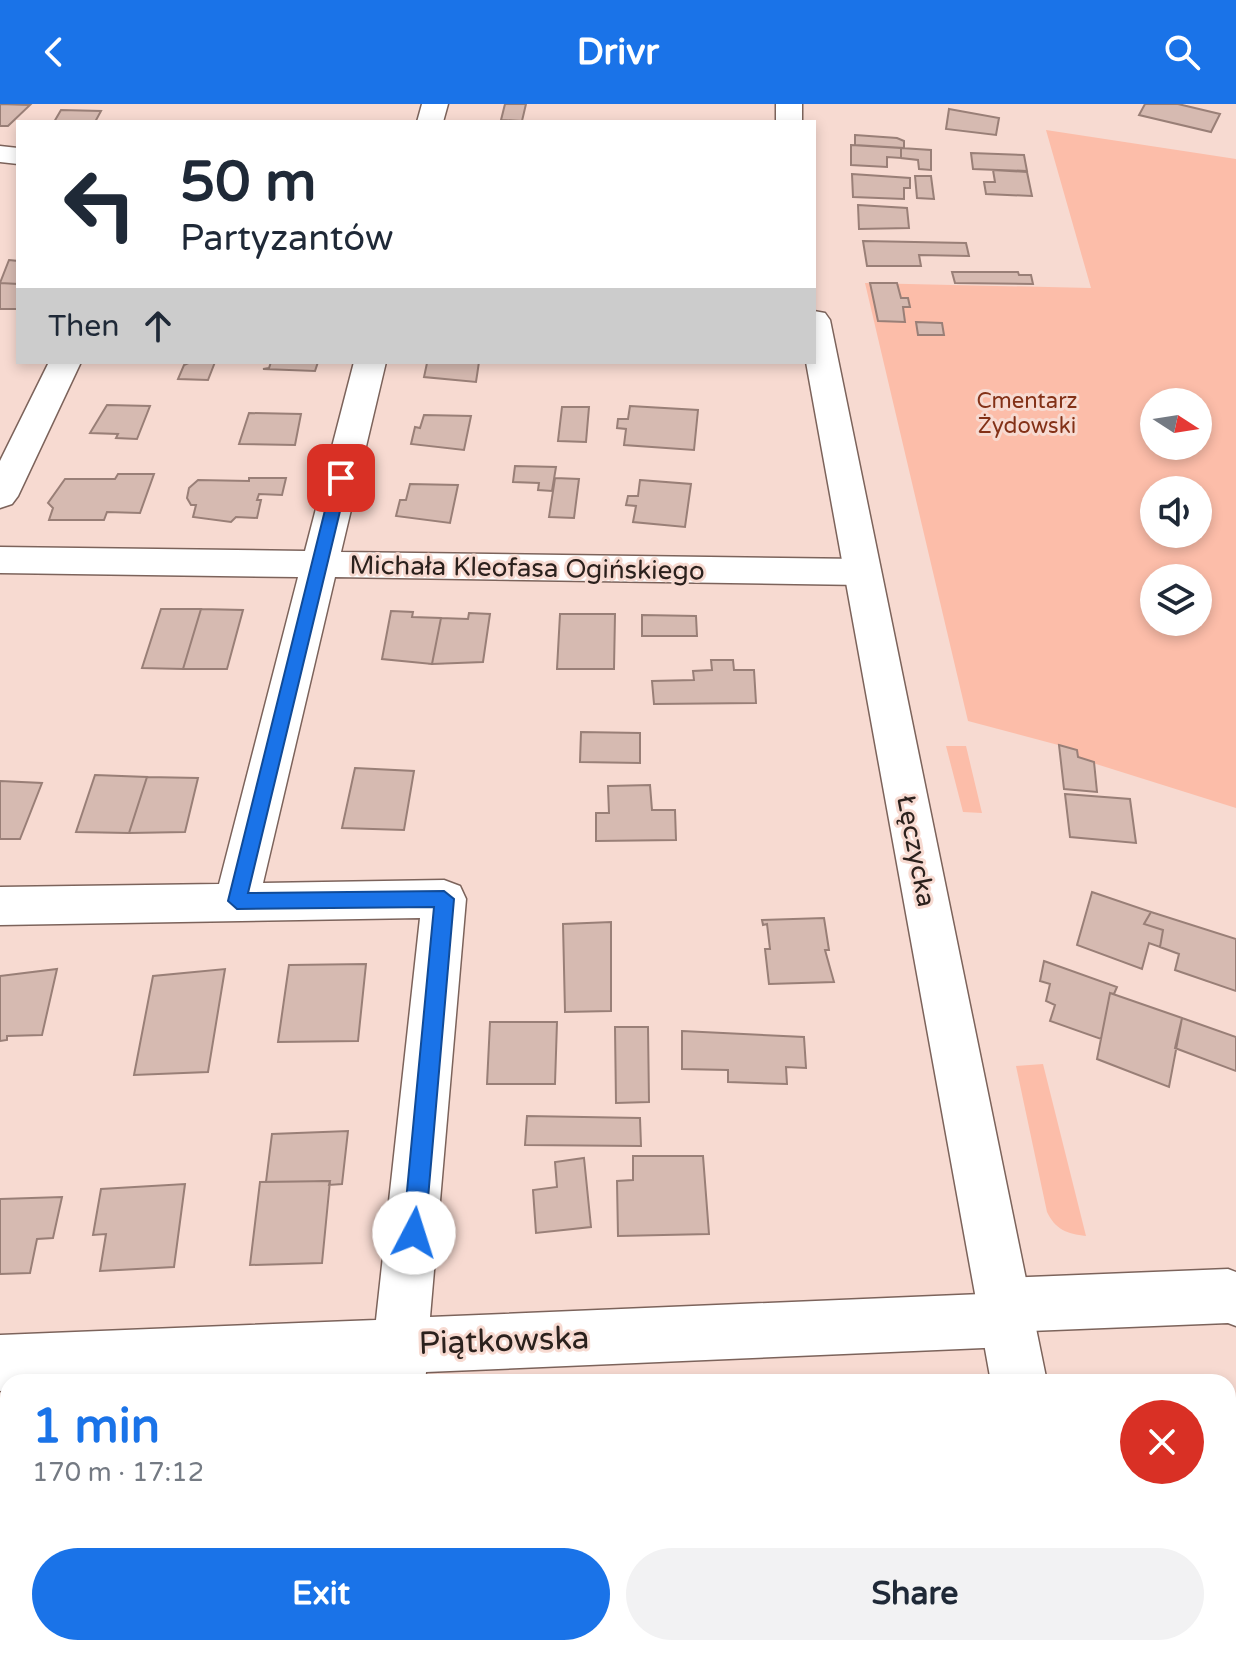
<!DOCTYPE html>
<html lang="en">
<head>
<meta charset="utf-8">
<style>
	body { margin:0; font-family:"Varela Round",sans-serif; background:#f2f2f3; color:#1f2937; height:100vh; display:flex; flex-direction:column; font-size:30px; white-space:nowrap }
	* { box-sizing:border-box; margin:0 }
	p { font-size:26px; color:#747a83 }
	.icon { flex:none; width:44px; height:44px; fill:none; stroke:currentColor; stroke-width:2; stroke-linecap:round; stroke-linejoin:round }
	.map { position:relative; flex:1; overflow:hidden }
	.drawer { position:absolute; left:0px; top:1270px; width:1236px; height:282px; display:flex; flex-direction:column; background:#fff; border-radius:24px 24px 0 0; box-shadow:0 4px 12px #0003 }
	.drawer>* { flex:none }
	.guide { position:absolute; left:16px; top:16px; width:800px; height:244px; border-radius:0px; box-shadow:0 4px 12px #0003; background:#fff; color:#1f2937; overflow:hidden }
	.needle { width:52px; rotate:102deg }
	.fabs { position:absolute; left:1140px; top:284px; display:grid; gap:16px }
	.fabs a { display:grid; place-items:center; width:72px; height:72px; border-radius:50%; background:#fff; box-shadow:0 4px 12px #0003; font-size:40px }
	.pin { position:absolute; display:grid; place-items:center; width:68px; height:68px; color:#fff; margin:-34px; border-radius:16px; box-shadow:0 4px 12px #0006 }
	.me { position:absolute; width:88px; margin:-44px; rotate:5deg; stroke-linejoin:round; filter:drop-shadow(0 0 6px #0008) }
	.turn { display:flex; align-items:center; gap:28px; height:168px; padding:0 32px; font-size:36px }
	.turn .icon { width:104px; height:104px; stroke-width:2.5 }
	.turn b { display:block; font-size:56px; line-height:68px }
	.then { display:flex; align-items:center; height:76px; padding:0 32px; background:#0003; gap:16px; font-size:30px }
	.round { display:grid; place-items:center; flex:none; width:84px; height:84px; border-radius:42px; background:#f2f2f3 }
	.summary { display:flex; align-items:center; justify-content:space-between; height:136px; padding:0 32px }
	h1 { font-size:48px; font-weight:700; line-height:60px; color:#1a73e8 }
	.cta { display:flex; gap:16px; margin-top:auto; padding:16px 32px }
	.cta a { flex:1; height:92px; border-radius:48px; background:#1a73e8; color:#fff; font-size:32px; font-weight:700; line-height:92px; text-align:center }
	.cta a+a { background:#f2f2f3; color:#1f2937 }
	header { display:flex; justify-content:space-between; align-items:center; height:104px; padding:0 32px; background:#1a73e8; color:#fff; font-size:36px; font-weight:700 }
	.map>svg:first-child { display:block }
	.green { fill:#fcbda9; fill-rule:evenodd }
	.building { fill:#d6bab1; stroke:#997f77; stroke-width:2 }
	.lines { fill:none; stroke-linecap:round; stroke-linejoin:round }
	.street-casing { stroke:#7c635b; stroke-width:3 }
	.secondary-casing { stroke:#7c635b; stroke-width:3 }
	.street { fill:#fff; fill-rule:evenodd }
	.secondary { fill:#fff; fill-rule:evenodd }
	.route { fill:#1a73e8; stroke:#114b97; stroke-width:2 }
	.labels { text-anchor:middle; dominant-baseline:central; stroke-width:6; stroke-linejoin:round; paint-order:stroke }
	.far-park-label { font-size:22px; fill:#833117; stroke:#f7dad1 }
	.street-label { font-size:26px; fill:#2b211d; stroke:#f7dad1 }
	.near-street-label { font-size:32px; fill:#2b211d; stroke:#f7dad1 }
</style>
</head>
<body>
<header><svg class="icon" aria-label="back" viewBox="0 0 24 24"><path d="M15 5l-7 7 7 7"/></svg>Drivr<svg class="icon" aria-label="search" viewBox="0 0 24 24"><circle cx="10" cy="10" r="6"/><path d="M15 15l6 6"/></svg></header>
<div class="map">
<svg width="1236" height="1551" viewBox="0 0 1236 1551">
	<rect width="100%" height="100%" fill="#f7dad1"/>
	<path class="green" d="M 1046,26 L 1236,55 L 1236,704 L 1077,654 L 1077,646 L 968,617 L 865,179 L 1091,184 ZM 1154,298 L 1198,298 L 1198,342 L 1154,342 ZM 1154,386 L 1198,386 L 1198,430 L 1154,430 ZM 1154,474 L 1198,474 L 1198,518 L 1154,518 Z
		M 946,642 L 966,642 L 982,709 L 963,708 Z
		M 1043,960 L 1086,1132 C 1067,1130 1055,1125 1047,1108 L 1016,962 Z"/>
	<path class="building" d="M 0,0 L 30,1 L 8,22 L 0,22 Z
		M 505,0 L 526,0 L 522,17 L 501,16 Z
		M 1145,0 L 1178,0 L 1220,10 L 1211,28 L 1139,11 Z
		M 949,5 L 999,14 L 996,31 L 946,25 Z
		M 61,6 L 101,7 L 95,18 L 54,18 Z
		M 855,31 L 897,34 L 904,37 L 904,44 L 855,41 Z
		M 851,41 L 901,44 L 901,54 L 887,53 L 887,63 L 851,61 Z
		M 901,44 L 931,46 L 931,66 L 919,65 L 918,56 L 901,54 Z
		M 971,49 L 1024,51 L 1027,67 L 973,65 Z
		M 993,66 L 1027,68 L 1032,92 L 986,90 L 984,78 L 995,78 Z
		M 852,70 L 910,74 L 910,84 L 904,84 L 904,95 L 853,93 Z
		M 915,72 L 931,72 L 934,95 L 917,94 Z
		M 858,101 L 907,104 L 909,124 L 859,125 Z
		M 863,137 L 966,139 L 969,152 L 919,151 L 921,162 L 867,162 Z
		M 9,156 L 18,157 L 18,180 L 0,179 Z
		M 952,168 L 1018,168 L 1019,171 L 1031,171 L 1033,180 L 955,179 Z
		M 0,179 L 18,180 L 18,205 L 0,205 Z
		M 870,179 L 897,179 L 901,194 L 908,194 L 910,203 L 903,203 L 905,218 L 878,217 Z
		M 916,218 L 942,219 L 944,231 L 918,231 Z
		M 191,258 L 215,258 L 208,276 L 178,275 L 184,261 Z
		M 271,258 L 318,258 L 315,267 L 263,265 L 269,264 Z
		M 479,258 L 476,278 L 424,273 L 427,259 Z
		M 107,301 L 150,302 L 137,335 L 116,334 L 118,330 L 90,329 Z
		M 630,302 L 698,306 L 694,346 L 624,341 L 626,325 L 617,324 L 618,315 L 628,315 Z
		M 562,303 L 589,303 L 586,338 L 558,337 Z
		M 249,309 L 301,310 L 295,341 L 239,340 Z
		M 424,311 L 471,312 L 464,346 L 411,340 L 415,323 L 420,324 Z
		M 515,362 L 556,363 L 552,387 L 538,386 L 539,379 L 513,378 Z
		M 118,370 L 154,370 L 140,409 L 107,408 L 104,416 L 49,416 L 53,404 L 48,399 L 65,375 L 115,375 Z
		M 249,374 L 286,374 L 282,391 L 259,390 L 257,396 L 261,396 L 257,414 L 236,413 L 231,418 L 193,413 L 196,401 L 191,401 L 187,394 L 189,384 L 198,376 L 249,377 Z
		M 555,374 L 579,375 L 574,414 L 549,413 Z
		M 640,376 L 691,380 L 685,423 L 633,418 L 636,402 L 626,401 L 628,392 L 638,392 Z
		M 410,380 L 458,381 L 450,419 L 396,412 L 400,396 L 406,396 Z
		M 161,505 L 201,505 L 183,565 L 142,564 Z
		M 201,505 L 243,506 L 227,565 L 183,565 Z
		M 391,507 L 413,508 L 412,513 L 441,514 L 432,560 L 382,555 Z
		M 469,509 L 490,510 L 483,558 L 432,560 L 441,514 L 468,515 Z
		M 560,510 L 615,510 L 614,565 L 557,565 Z
		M 642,511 L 696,512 L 697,532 L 642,532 Z
		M 711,556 L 733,556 L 734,566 L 754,566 L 756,599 L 654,600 L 652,577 L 694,576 L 693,567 L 712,566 Z
		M 581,628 L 640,629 L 640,659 L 580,658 Z
		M 1059,641 L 1077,646 L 1078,653 L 1094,658 L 1097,688 L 1064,685 Z
		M 355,664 L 414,667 L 404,726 L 342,724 Z
		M 95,671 L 147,673 L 129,729 L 76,728 Z
		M 147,673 L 198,674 L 185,728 L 129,729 Z
		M 0,677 L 42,679 L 20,735 L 0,735 Z
		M 650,681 L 652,706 L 675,706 L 676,736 L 596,737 L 596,709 L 609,709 L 608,682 Z
		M 1065,690 L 1130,695 L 1136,739 L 1070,733 Z
		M 1092,788 L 1151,808 L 1144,820 L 1163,826 L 1160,843 L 1149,839 L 1142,865 L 1077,841 Z
		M 1151,808 L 1236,835 L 1236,887 L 1175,866 L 1179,850 L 1160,843 L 1163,826 L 1144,820 Z
		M 824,814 L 829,846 L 825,846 L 834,878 L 769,880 L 765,845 L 770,845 L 767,820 L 763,821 L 762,816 Z
		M 611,818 L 611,907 L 565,908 L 563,820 Z
		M 1044,857 L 1117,883 L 1114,890 L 1110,889 L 1101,935 L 1050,917 L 1055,901 L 1046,897 L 1050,880 L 1040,877 Z
		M 366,860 L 358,937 L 278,938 L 289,861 Z
		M 57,865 L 42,931 L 7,932 L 7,936 L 0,937 L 0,872 Z
		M 225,865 L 208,968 L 134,971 L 153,872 Z
		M 1110,889 L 1182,914 L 1169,983 L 1097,955 Z
		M 1182,914 L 1236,933 L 1236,967 L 1175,944 Z
		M 490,918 L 557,918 L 555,980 L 487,980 Z
		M 615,923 L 648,923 L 649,998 L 616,999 Z
		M 682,927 L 804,933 L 806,964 L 786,963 L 787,980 L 728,978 L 728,966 L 682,965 Z
		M 527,1012 L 640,1014 L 641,1042 L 525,1041 Z
		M 348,1027 L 342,1080 L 329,1081 L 330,1077 L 266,1078 L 272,1030 Z
		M 633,1052 L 703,1052 L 709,1130 L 618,1132 L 617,1077 L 633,1076 Z
		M 584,1054 L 591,1123 L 536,1129 L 533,1086 L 557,1083 L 555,1058 Z
		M 330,1077 L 322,1159 L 250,1161 L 260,1078 Z
		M 185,1080 L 174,1163 L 100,1167 L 106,1130 L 93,1131 L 101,1085 Z
		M 62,1093 L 53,1134 L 37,1135 L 30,1169 L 0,1170 L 0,1095 Z
		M 8,1342 L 8,1383 L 2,1383 L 0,1390 L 0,1343 Z
		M 8,1429 L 8,1489 L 0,1490 L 0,1456 Z
		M 5,1489 L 8,1489 L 8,1544 L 86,1544 L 84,1551 L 0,1551 L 0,1513 Z
		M 205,1544 L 277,1544 L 277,1551 L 204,1551 Z
		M 746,1546 L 861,1548 L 861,1551 L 746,1551 Z"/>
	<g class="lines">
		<g class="street-casing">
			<path id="street" d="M 422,0 L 448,0 L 443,18 L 417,18 Z
				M 0,42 L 18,44 L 18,60 L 0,58 Z
				M 49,258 L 81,258 L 18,392 L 12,400 L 0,404 L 0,357 Z
				M 354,258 L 386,258 L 341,448 L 862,455 L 875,459 L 880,468 L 875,477 L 862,481 L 335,473 L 263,779 L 444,776 L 460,782 L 466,795 L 430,1213 L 982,1190 L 985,1182 L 1004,1174 L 1228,1165 L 1236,1168 L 1236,1222 L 1228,1219 L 1030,1227 L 1026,1235 L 1007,1243 L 426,1268 L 425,1278 L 369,1278 L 370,1271 L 199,1278 L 8,1278 L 8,1286 L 0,1287 L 0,1231 L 376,1216 L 420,814 L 0,821 L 0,783 L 219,780 L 298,473 L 0,469 L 0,443 L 305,447 Z
				M 337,1544 L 399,1544 L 398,1551 L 336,1551 Z"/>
		</g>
		<g class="secondary-casing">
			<path id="secondary" d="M 776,0 L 802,0 L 802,18 L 776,18 Z
				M 814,207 L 825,209 L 830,216 L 1047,1278 L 991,1278 L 806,258 L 814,258 Z
				M 1040,1544 L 1102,1544 L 1103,1551 L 1041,1551 Z"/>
		</g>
		<use href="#street" class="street"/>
		<use href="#secondary" class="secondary"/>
	</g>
	<path class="route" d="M 341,369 L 348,374 L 248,789 L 444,787 L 454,795 L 425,1129 L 422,1136 L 414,1139 L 406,1136 L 403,1129 L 434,803 L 237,805 L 228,797 L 333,374 Z"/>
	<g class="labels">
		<g class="far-park-label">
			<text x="1027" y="297">Cmentarz<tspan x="1027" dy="25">Żydowski</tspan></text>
		</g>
		<g class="street-label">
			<text transform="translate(527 464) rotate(1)">Michała Kleofasa Ogińskiego</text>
			<text transform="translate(916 747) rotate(79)">Łęczycka</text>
		</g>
		<g class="near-street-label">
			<text transform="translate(504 1237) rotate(-2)">Piątkowska</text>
		</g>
	</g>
</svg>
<div class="fabs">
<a><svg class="needle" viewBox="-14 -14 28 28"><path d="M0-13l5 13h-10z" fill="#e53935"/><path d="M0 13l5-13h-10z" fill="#747a83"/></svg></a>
<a><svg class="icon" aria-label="sound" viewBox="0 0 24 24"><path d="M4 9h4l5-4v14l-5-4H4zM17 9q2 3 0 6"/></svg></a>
<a><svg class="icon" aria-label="layers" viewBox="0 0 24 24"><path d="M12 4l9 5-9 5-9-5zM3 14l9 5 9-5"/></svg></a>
</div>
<div class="pin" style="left:341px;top:374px;background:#d93025"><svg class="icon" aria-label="arrive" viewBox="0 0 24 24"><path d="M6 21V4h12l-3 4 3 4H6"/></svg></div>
<svg class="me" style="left:414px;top:1129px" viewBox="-20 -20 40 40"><circle r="19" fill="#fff"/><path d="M0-13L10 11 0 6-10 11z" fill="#1a73e8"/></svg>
<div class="guide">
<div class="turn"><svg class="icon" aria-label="left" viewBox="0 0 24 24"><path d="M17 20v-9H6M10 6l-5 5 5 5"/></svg><div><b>50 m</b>Partyzantów</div></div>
<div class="then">Then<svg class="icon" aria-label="ahead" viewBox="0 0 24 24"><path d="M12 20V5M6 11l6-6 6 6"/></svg></div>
</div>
<section class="drawer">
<div class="summary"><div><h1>1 min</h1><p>170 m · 17:12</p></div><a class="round" style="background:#d93025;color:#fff"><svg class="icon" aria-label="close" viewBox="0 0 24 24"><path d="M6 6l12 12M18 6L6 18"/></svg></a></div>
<div class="cta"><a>Exit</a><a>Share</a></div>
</section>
</div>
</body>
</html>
